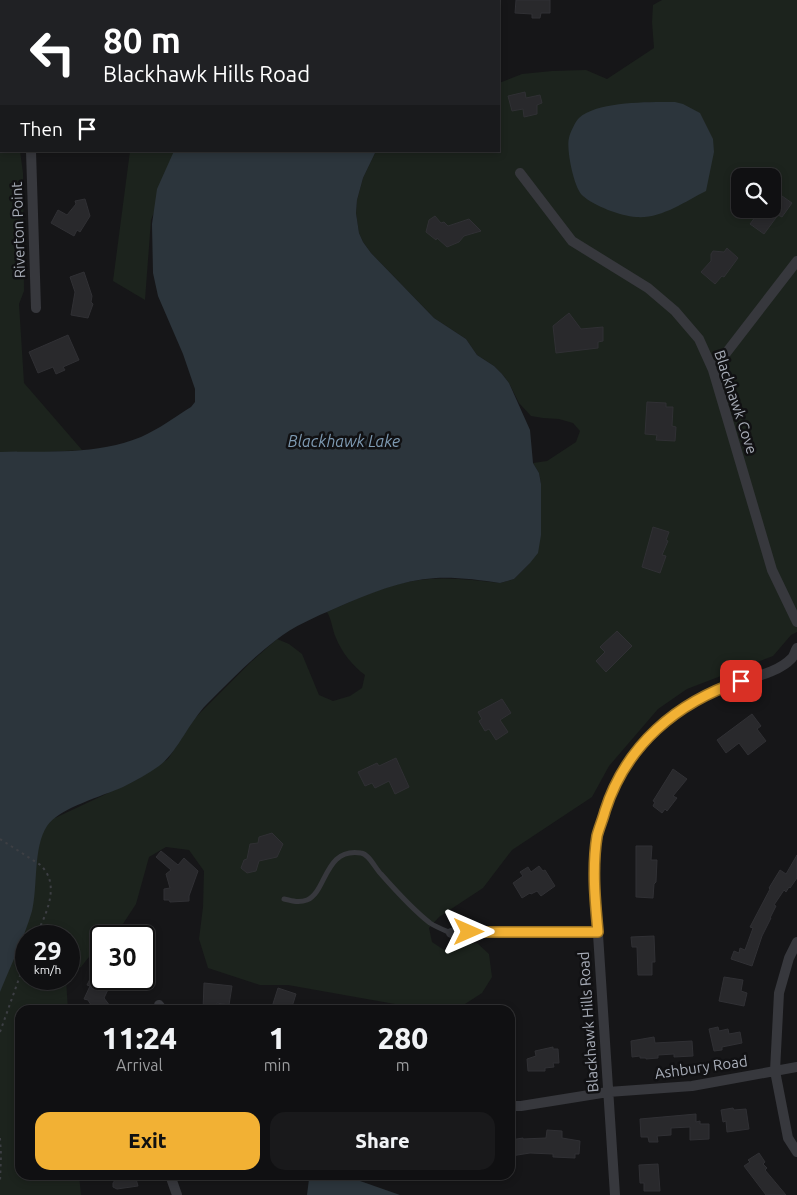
<!DOCTYPE html>
<html lang="en">
<head>
<meta charset="utf-8">
<style>
	body { margin:0; font-family:Ubuntu,sans-serif; background:#19191b; color:#f1f3f6; height:100vh; display:flex; flex-direction:column; font-size:19px; white-space:nowrap }
	* { box-sizing:border-box; margin:0 }
	p { font-size:16px; color:#9c9d9f }
	.icon { flex:none; width:28px; height:28px; fill:none; stroke:currentColor; stroke-width:2; stroke-linecap:round; stroke-linejoin:round }
	.map { position:relative; flex:1; overflow:hidden }
	.drawer { position:absolute; left:15px; top:1005px; width:500px; height:175px; display:flex; flex-direction:column; background:#101012; border-radius:15px; box-shadow:0 2px 8px #0003,0 0 0 1px #303032 }
	.drawer>* { flex:none }
	.guide { position:absolute; left:0px; top:0px; width:500px; height:152px; box-shadow:0 2px 8px #0003,0 0 0 1px #303032; background:#202124; color:#fff; overflow:hidden }
	.buttons { position:absolute; left:731px; top:168px; display:grid; gap:10px }
	.buttons a { display:grid; place-items:center; width:50px; height:50px; border-radius:10px; background:#101012; box-shadow:0 2px 8px #0003,0 0 0 1px #303032; font-size:25px }
	.speed { position:absolute; left:15px; top:925px; display:flex; gap:10px; font-size:25px; font-weight:700; text-align:center }
	.speed>* { display:grid; place-content:center; width:65px; height:65px; border-radius:50%; background:#101012; box-shadow:0 2px 8px #0003,0 0 0 1px #303032; line-height:1 }
	.speed small { font-size:12px; font-weight:400 }
	.speed .limit { border:2px solid #111; border-radius:8px; background:#fff; color:#111 }
	.pin { position:absolute; display:grid; place-items:center; width:42px; height:42px; color:#fff; margin:-21px; border-radius:10px; box-shadow:0 2px 8px #0006 }
	.me { position:absolute; width:55px; margin:-28px; rotate:90deg; stroke-linejoin:round; filter:drop-shadow(0 0 4px #0008) }
	.turn { display:flex; align-items:center; gap:18px; height:105px; padding:0 20px; font-size:22px }
	.turn .icon { width:65px; height:65px; stroke-width:2.5 }
	.turn b { display:block; font-size:35px; line-height:42px }
	.then { display:flex; align-items:center; height:48px; padding:0 20px; background:#0003; gap:10px; font-size:19px }
	.eta { display:flex; justify-content:space-evenly; align-items:center; height:85px; text-align:center }
	.eta b { font-size:30px; font-weight:800; line-height:35px }
	.action { display:flex; gap:10px; margin-top:auto; padding:10px 20px }
	.action a { flex:1; height:58px; border-radius:15px; background:#f2b134; color:#111; font-size:20px; font-weight:800; line-height:58px; text-align:center }
	.action a+a { background:#19191b; color:#f1f3f6 }
	.map>svg:first-child { display:block }
	.green { fill:#1c231d; fill-rule:evenodd }
	.water { fill:#2c353c }
	.building { fill:#29292c; stroke:#303034 }
	.lines { fill:none; stroke-linecap:round; stroke-linejoin:round }
	.path { stroke:#3d3f44; stroke-width:2; stroke-dasharray:2.5 4; stroke-linecap:butt }
	.lane { stroke:#37383d; stroke-width:5 }
	.street { stroke:#37383d; stroke-width:10 }
	.route-casing { stroke:#9d7322; stroke-width:12 }
	.route { stroke:#f2b134; stroke-width:9 }
	.labels { text-anchor:middle; dominant-baseline:central; stroke-width:5; stroke-linejoin:round; paint-order:stroke }
	.street-label { font-size:15px; fill:#a8adb8; stroke:#111113 }
	.water-label { font-size:16px; font-style:italic; fill:#7f9bb3; stroke:#111113 }
</style>
</head>
<body>
<div class="map">
<svg width="797" height="1195" viewBox="0 0 797 1195">
	<rect width="100%" height="100%" fill="#161618"/>
	<path class="green" d="M 69,0 L 285,0 L 285,1 Z
		M 662,0 L 797,0 L 797,632 L 791,635 L 773,656 L 687,689 L 658,709 L 609,766 L 592,797 L 512,850 L 483,888 L 439,917 L 429,928 L 432,942 L 444,950 L 461,944 L 477,943 L 489,954 L 492,977 L 482,993 L 465,1004 L 423,1009 L 288,985 L 260,985 L 208,968 L 199,939 L 203,907 L 204,871 L 189,850 L 166,847 L 149,857 L 136,904 L 117,933 L 112,936 L 101,936 L 101,944 L 96,948 L 81,967 L 69,972 L 69,936 L 26,936 L 26,979 L 66,979 L 68,1010 L 20,1010 L 20,1175 L 79,1175 L 81,1195 L 0,1195 L 0,100 L 1,151 L 20,151 L 23,173 L 24,291 L 19,304 L 24,383 L 82,450 L 30,453 L 55,818 L 138,779 L 168,759 L 194,719 L 252,661 L 277,639 L 289,644 L 302,654 L 319,695 L 333,701 L 350,696 L 362,688 L 365,675 C 353,666 342,653 336,638 C 332,629 332,620 327,612 C 352,601 377,589 403,583 C 434,575 469,579 500,583 L 514,579 L 529,564 L 541,533 L 541,484 L 539,473 L 533,463 L 547,461 L 576,442 L 580,431 L 573,423 L 559,419 L 543,418 L 531,416 L 519,403 L 509,383 L 502,374 L 494,366 L 477,355 L 466,339 L 434,318 L 371,253 L 363,242 L 359,233 L 356,213 L 357,200 L 363,178 L 376,151 L 499,151 L 499,83 L 522,74 L 552,71 L 586,70 L 607,79 L 654,48 L 652,22 L 653,5 ZM 740,176 L 772,176 L 772,209 L 740,209 Z
		M 130,151 L 178,151 L 151,220 L 145,300 L 113,281 Z"/>
	<path class="water" d="M 675,102 L 683,104 L 700,113 L 713,139 L 714,152 L 706,191 C 684,202 661,219 636,217 C 621,216 594,206 583,196 C 574,189 566,149 569,138 C 570,133 575,122 579,118 C 597,101 651,102 675,102 Z
		M 174,151 L 376,151 L 363,178 L 357,200 L 356,213 L 359,233 L 363,242 L 371,253 L 434,318 L 466,339 L 477,355 L 494,366 L 502,374 L 509,383 L 530,430 L 533,463 L 539,473 L 541,484 L 541,535 L 538,553 L 530,563 L 514,579 L 500,583 C 480,580 456,577 436,578 C 401,580 368,594 336,608 C 315,617 294,626 276,640 C 251,659 229,682 207,704 C 189,722 177,753 159,766 C 148,774 135,781 123,787 C 103,796 59,808 47,826 C 33,847 38,886 32,911 C 24,938 11,965 0,992 L 0,452 C 46,451 98,455 141,437 C 159,429 175,417 191,407 L 195,402 L 195,389 L 183,354 L 158,296 L 153,273 L 152,224 L 157,189 Z
		M 314,1175 L 343,1175 L 400,1195 L 307,1195 L 309,1179 Z"/>
	<path class="building" d="M 516,0 L 550,0 L 550,13 L 541,13 L 540,18 L 532,18 L 532,14 L 515,13 Z
		M 525,92 L 526,98 L 540,95 L 542,103 L 537,105 L 537,114 L 524,117 L 523,109 L 512,111 L 508,96 Z
		M 772,189 L 792,203 L 782,217 L 778,215 L 764,234 L 750,224 L 761,209 L 772,209 Z
		M 85,199 L 90,216 L 80,232 L 77,230 L 74,236 L 51,223 L 58,210 L 67,215 L 76,204 L 75,201 Z
		M 435,216 L 441,223 L 444,222 L 448,226 L 469,219 L 481,231 L 464,236 L 459,242 L 447,247 L 437,238 L 436,240 L 426,232 L 429,220 Z
		M 727,248 L 738,258 L 724,277 L 722,276 L 715,284 L 701,272 L 711,261 L 711,254 L 713,251 L 724,252 Z
		M 84,272 L 92,296 L 91,302 L 93,304 L 88,318 L 71,315 L 75,292 L 70,277 Z
		M 569,313 L 581,329 L 603,327 L 603,341 L 598,342 L 598,348 L 556,353 L 553,326 Z
		M 68,335 L 79,360 L 63,367 L 65,370 L 56,374 L 53,367 L 38,373 L 29,352 Z
		M 647,402 L 666,403 L 666,407 L 673,407 L 672,426 L 676,427 L 675,441 L 656,440 L 657,435 L 645,434 Z
		M 653,527 L 669,532 L 666,540 L 668,541 L 662,555 L 666,556 L 660,573 L 642,567 Z
		M 617,631 L 632,646 L 606,672 L 596,661 L 605,652 L 600,647 Z
		M 502,699 L 511,713 L 500,720 L 508,732 L 496,740 L 489,729 L 485,731 L 479,721 L 482,719 L 478,712 Z
		M 752,714 L 761,726 L 757,729 L 766,741 L 748,755 L 739,743 L 726,753 L 717,740 Z
		M 396,758 L 409,787 L 395,794 L 389,781 L 375,788 L 372,783 L 365,786 L 358,772 L 377,763 L 379,766 Z
		M 673,769 L 687,779 L 673,796 L 677,798 L 667,811 L 665,809 L 662,813 L 653,806 L 655,802 L 653,801 Z
		M 272,833 L 283,844 L 277,857 L 259,861 L 256,871 L 247,873 L 241,868 L 244,860 L 247,859 L 250,844 L 258,843 L 259,837 Z
		M 636,846 L 652,846 L 651,860 L 657,860 L 656,882 L 654,884 L 653,898 L 636,897 Z
		M 161,851 L 178,865 L 184,858 L 198,871 L 189,896 L 189,901 L 170,902 L 169,900 L 164,900 L 164,889 L 170,888 L 166,874 L 171,870 L 156,857 Z
		M 797,855 L 797,878 L 790,888 L 789,887 L 786,892 L 784,890 L 774,905 L 776,906 L 770,918 L 771,918 L 762,936 L 752,966 L 731,959 L 734,951 L 739,953 L 740,948 L 745,950 L 753,928 L 750,927 L 770,889 L 769,888 L 780,870 L 786,874 Z
		M 539,866 L 543,871 L 545,870 L 555,886 L 541,896 L 537,891 L 531,894 L 530,893 L 522,898 L 513,883 L 523,876 L 520,872 L 528,867 L 531,872 Z
		M 654,936 L 655,962 L 652,962 L 652,975 L 638,975 L 637,947 L 632,947 L 631,937 Z
		M 101,962 L 101,979 L 113,979 L 104,998 L 113,1010 L 94,1010 L 88,1000 L 84,999 L 90,986 L 87,985 L 92,975 L 95,976 Z
		M 724,977 L 743,980 L 741,991 L 747,993 L 744,1006 L 719,1001 Z
		M 204,983 L 232,986 L 229,1005 L 217,1003 L 216,1010 L 203,1010 Z
		M 278,988 L 296,994 L 291,1010 L 271,1010 Z
		M 718,1027 L 719,1031 L 728,1029 L 729,1034 L 740,1032 L 742,1043 L 722,1047 L 722,1050 L 714,1051 L 709,1029 Z
		M 654,1037 L 655,1043 L 692,1041 L 693,1056 L 674,1057 L 674,1054 L 658,1055 L 658,1058 L 646,1059 L 646,1058 L 640,1058 L 640,1056 L 632,1057 L 631,1041 Z
		M 553,1047 L 553,1049 L 558,1049 L 559,1063 L 553,1063 L 554,1067 L 545,1068 L 545,1071 L 528,1071 L 527,1059 L 536,1056 L 535,1051 Z
		M 733,1108 L 734,1110 L 746,1109 L 749,1129 L 727,1132 L 726,1121 L 723,1122 L 721,1110 Z
		M 696,1114 L 696,1122 L 700,1121 L 700,1124 L 709,1124 L 709,1139 L 690,1140 L 690,1127 L 671,1128 L 671,1135 L 657,1136 L 658,1142 L 649,1142 L 648,1137 L 641,1137 L 640,1119 Z
		M 547,1130 L 562,1131 L 562,1138 L 580,1141 L 579,1154 L 575,1154 L 575,1158 L 553,1157 L 553,1154 L 530,1153 L 511,1156 L 510,1140 L 523,1138 L 523,1139 L 546,1138 Z
		M 759,1153 L 765,1162 L 763,1164 L 767,1168 L 765,1170 L 786,1195 L 766,1195 L 744,1166 L 750,1162 L 748,1160 Z
		M 658,1164 L 660,1191 L 644,1191 L 644,1183 L 640,1183 L 639,1165 Z
		M 114,1175 L 135,1175 L 138,1186 L 117,1189 L 113,1187 L 113,1183 L 115,1180 Z"/>
	<g class="lines">
		<path class="path" d="M 0,839 L 39,864 C 62,883 46,914 36,936
			M 0,1032 L 26,959
			M 0,1138 L 1,1155 L 0,1182"/>
		<path class="lane" d="M 284,899 C 292,901 299,903 307,900 C 327,892 324,847 361,853 C 369,854 375,868 381,874 C 396,891 412,909 430,923 C 436,927 444,930 451,933"/>
		<path class="street" d="M 0,75 L 1,76
			M 31,151 L 36,308
			M 520,173 L 572,241 L 648,288 L 675,311 L 699,339 L 713,370 L 772,570 L 797,622
			M 713,370 L 797,261
			M 451,933 L 597,932
			M 797,942 L 789,958 L 779,993 L 775,1071 L 788,1138 L 797,1152
			M 159,1005 L 163,1010
			M 510,1106 L 521,1106 L 608,1092 L 692,1086 L 797,1067
			M 170,1175 L 177,1195
			M 615,1195 L 594,873 C 595,860 595,847 598,835 C 611,768 662,710 726,686 C 746,678 776,675 792,658 C 794,656 795,651 797,648"/>
	</g>
	<g class="lines">
		<g class="route-casing">
			<path id="route" d="M 469,932 L 598,932 C 595,900 592,868 597,836 C 599,828 603,819 605,811 C 626,745 677,702 741,681"/>
		</g>
		<use href="#route" class="route"/>
	</g>
	<g class="labels">
		<g class="street-label">
			<text transform="translate(18 230) rotate(-92)">Riverton Point</text>
			<text transform="translate(736 402) rotate(72)">Blackhawk Cove</text>
			<text transform="translate(588 1022) rotate(-94)">Blackhawk Hills Road</text>
			<text transform="translate(701 1067) rotate(-8)">Ashbury Road</text>
		</g>
		<g class="water-label">
			<text x="344" y="441">Blackhawk Lake</text>
		</g>
	</g>
</svg>
<div class="buttons">
<a><svg class="icon" aria-label="search" viewBox="0 0 24 24"><circle cx="10" cy="10" r="6"/><path d="M15 15l6 6"/></svg></a>
</div>
<div class="speed"><div>29<small>km/h</small></div><div class="limit">30</div></div>
<div class="pin" style="left:741px;top:681px;background:#d93025"><svg class="icon" aria-label="arrive" viewBox="0 0 24 24"><path d="M6 21V4h12l-3 4 3 4H6"/></svg></div>
<svg class="me" style="left:469px;top:932px" viewBox="-20 -20 40 40"><path d="M0-17L14 15 0 8-14 15z" fill="#f2b134" stroke="#fff" stroke-width="4"/></svg>
<div class="guide">
<div class="turn"><svg class="icon" aria-label="left" viewBox="0 0 24 24"><path d="M17 20v-9H6M10 6l-5 5 5 5"/></svg><div><b>80 m</b>Blackhawk Hills Road</div></div>
<div class="then">Then<svg class="icon" aria-label="arrive" viewBox="0 0 24 24"><path d="M6 21V4h12l-3 4 3 4H6"/></svg></div>
</div>
<section class="drawer">
<div class="eta">
<div><b>11:24</b><p>Arrival</p></div>
<div><b>1</b><p>min</p></div>
<div><b>280</b><p>m</p></div>
</div>
<div class="action"><a>Exit</a><a>Share</a></div>
</section>
</div>
</body>
</html>
